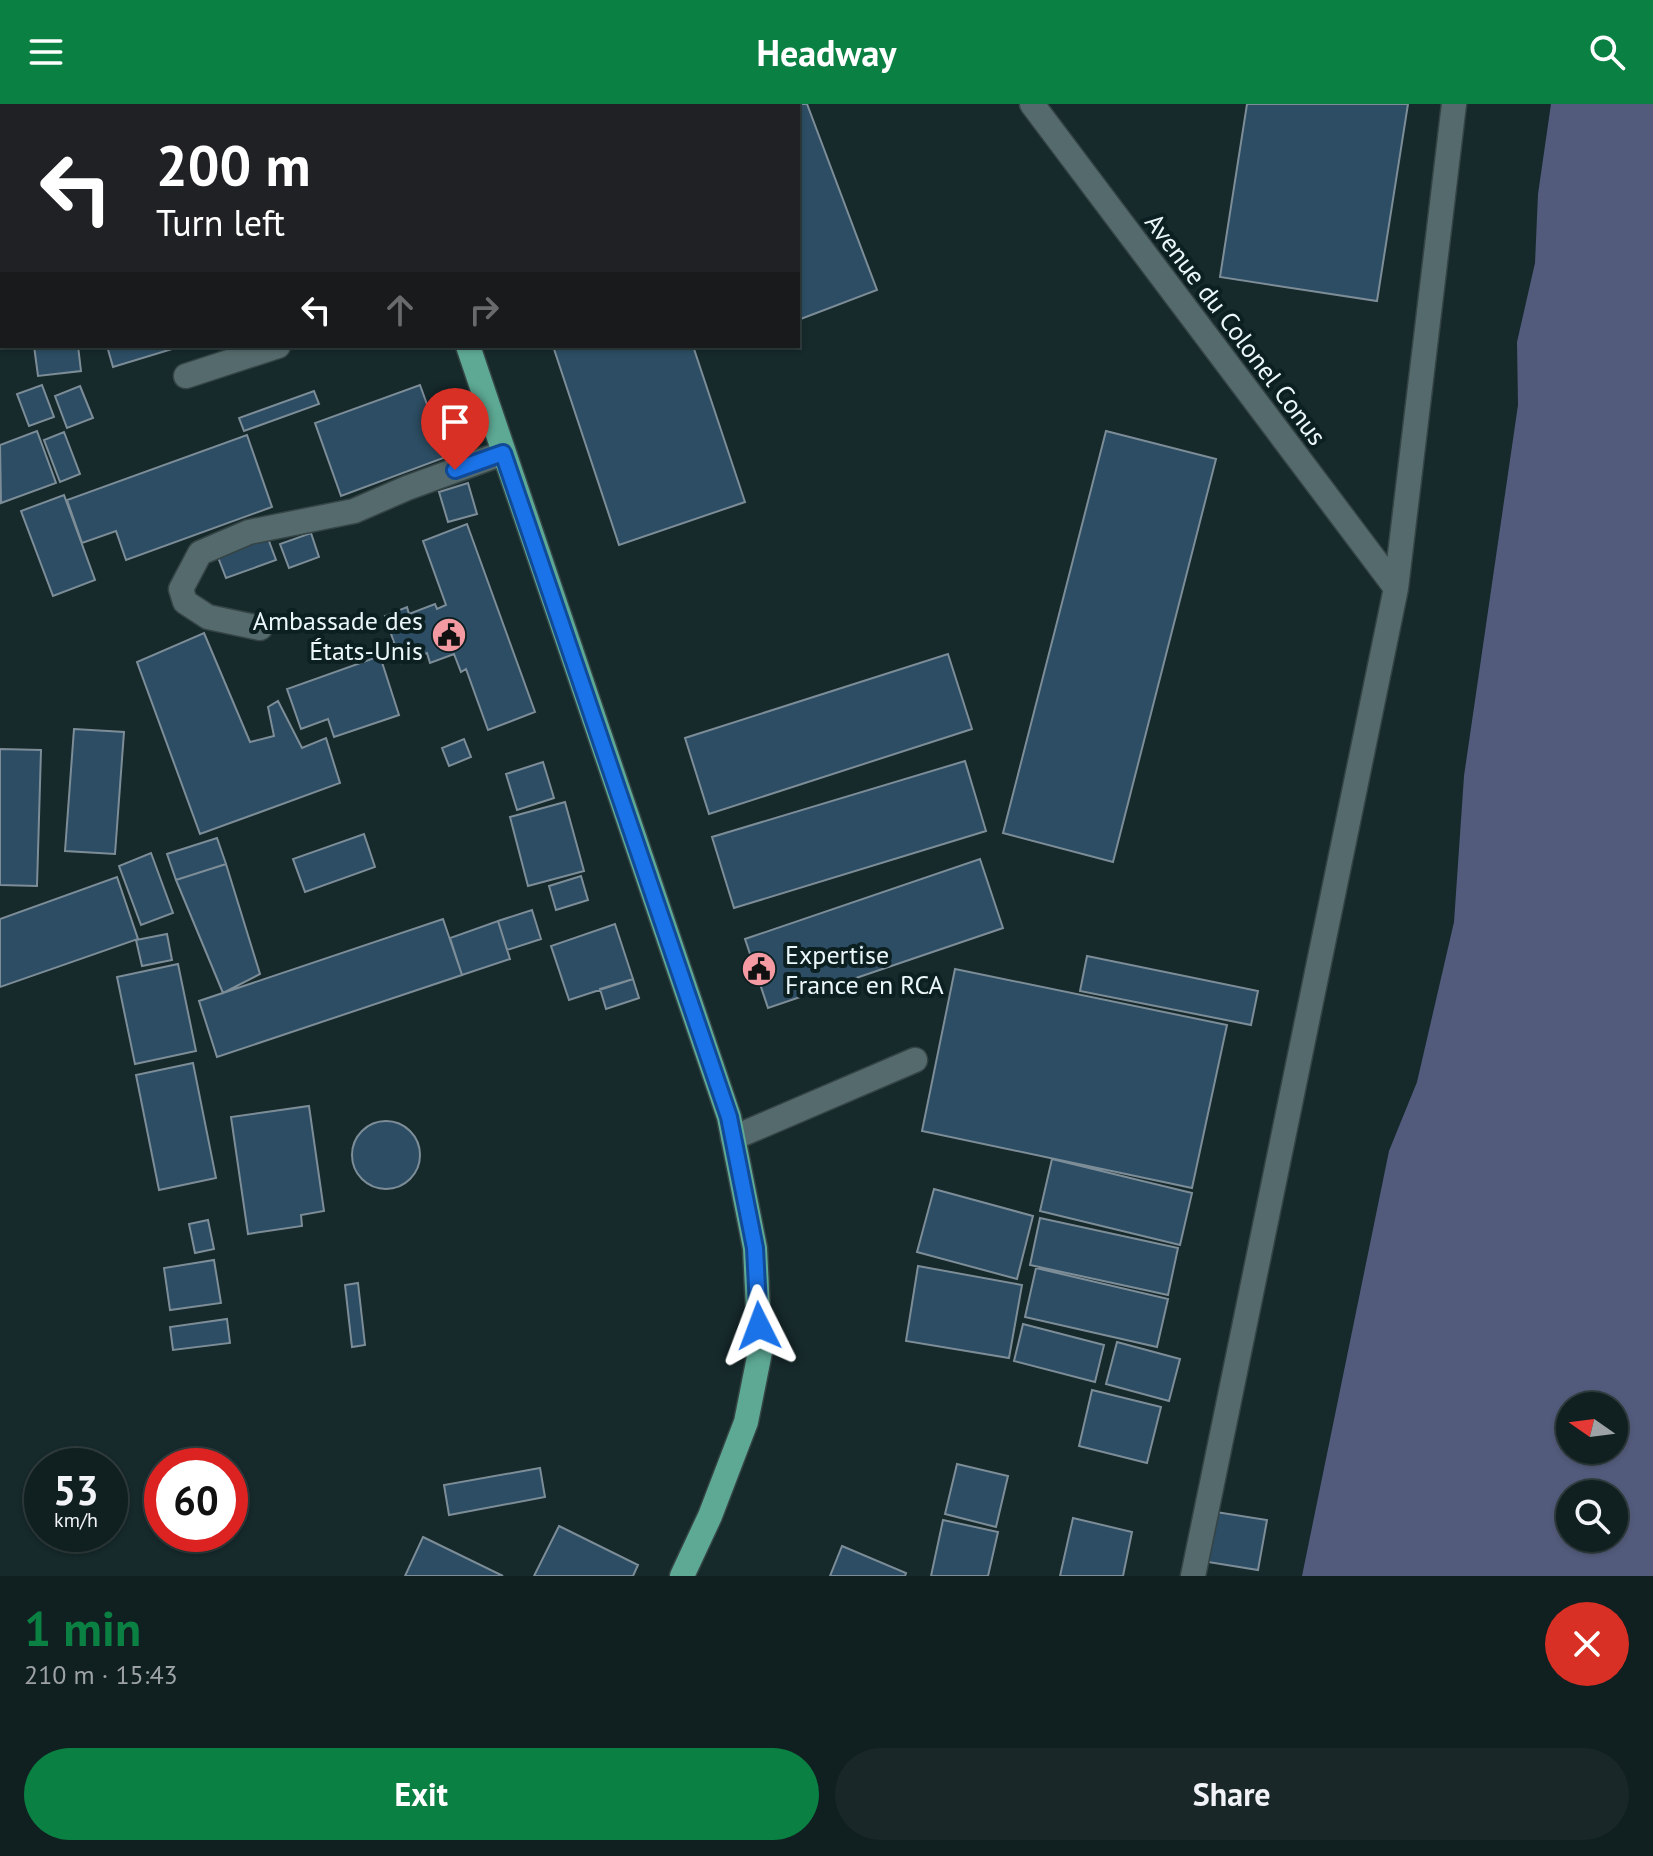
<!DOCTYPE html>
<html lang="en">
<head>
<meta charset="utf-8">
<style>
	body { margin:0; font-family:"PT Sans",sans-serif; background:#192729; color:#f1f3f6; height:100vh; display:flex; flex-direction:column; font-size:30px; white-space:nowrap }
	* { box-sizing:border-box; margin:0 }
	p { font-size:26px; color:#9ca2a5 }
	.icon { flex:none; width:44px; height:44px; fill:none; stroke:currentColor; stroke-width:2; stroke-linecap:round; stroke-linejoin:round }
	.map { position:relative; height:1472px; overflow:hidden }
	.sheet { display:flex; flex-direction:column; background:#101f20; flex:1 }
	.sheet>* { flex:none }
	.top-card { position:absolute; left:0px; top:0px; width:800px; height:244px; box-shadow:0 2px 6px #0004,0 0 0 2px #303d3e; background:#202124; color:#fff; overflow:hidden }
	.needle { width:52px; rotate:284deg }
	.tools { position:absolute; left:1556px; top:1288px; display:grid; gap:16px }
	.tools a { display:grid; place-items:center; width:72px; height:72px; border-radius:50%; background:#101f20; box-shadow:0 2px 6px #0004,0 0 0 2px #303d3e; font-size:40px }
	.speed { position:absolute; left:24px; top:1344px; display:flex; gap:16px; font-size:40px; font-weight:700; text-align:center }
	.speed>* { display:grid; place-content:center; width:104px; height:104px; border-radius:50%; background:#101f20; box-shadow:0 2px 6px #0004,0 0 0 2px #303d3e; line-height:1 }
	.speed small { font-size:20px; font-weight:400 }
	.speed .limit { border:12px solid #d22; background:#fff; color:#111 }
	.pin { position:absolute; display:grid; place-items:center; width:68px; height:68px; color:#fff; margin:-82px -34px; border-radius:50% 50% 50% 0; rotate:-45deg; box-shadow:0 0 8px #0007 }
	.pin .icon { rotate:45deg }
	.me { position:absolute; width:88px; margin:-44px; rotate:357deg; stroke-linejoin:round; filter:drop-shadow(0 0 6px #0008) }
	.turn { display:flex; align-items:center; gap:28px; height:168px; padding:0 24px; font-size:36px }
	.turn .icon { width:104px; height:104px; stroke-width:2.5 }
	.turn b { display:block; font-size:56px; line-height:68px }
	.lanes { display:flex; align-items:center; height:76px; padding:0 24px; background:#0003; justify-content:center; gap:40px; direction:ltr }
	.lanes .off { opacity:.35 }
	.round { display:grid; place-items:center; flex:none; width:84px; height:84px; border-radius:42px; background:#192729 }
	.headline { display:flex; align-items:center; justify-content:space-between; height:136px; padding:0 24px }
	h1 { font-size:48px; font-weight:700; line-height:60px; color:#0b8043 }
	.button { display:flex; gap:16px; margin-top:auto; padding:16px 24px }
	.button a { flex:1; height:92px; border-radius:48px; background:#0b8043; color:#fff; font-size:32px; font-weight:700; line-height:92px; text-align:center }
	.button a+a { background:#192729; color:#f1f3f6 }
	header { display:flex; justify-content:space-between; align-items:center; height:104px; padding:0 24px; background:#0b8043; color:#fff; font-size:36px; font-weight:700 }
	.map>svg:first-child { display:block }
	.water { fill:#525b7b; fill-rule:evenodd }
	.building { fill:#2c4d63; stroke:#7d8d98; stroke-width:2 }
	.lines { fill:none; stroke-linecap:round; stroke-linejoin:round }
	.minor-casing { stroke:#354445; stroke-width:27 }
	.major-casing { stroke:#354445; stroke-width:27 }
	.minor { stroke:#556a6c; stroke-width:24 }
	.major { stroke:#5da994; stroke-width:24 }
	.route-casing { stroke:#114b97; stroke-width:20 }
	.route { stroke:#1a73e8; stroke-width:14 }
	.labels { text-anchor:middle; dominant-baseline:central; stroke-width:8; stroke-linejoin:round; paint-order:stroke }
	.street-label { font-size:26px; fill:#ebf7f8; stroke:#0c1f21 }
	.poi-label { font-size:26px; fill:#ebf7f8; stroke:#0c1f21; text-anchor:end }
</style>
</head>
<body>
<header><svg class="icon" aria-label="menu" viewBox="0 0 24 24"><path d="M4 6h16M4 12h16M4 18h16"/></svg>Headway<svg class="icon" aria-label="search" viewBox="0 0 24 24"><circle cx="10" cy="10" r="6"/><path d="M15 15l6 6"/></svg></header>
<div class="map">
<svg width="1653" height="1472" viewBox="0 0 1653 1472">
	<rect width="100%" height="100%" fill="#16292b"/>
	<path class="water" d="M 1551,0 L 1653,0 L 1653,1472 L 1302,1472 L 1389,1047 L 1417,978 L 1454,818 L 1464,672 L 1518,301 L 1517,238 L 1535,159 L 1538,90 ZM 1570,1302 L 1614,1302 L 1614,1346 L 1570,1346 ZM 1570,1390 L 1614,1390 L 1614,1434 L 1570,1434 Z"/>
	<path class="building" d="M 70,0 L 161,0 L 156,2 Z
		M 701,0 L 807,0 L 877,186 L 798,216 L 798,2 L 695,2 Z
		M 1247,0 L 1408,0 L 1377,197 L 1220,173 Z
		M 34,242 L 78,242 L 81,267 L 38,272 Z
		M 107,242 L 182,242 L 113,263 Z
		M 553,242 L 693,242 L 745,398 L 619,441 Z
		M 42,281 L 54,313 L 29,322 L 17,290 Z
		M 420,281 L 446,353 L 341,392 L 315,319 Z
		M 80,282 L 93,314 L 67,324 L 55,292 Z
		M 314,287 L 319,300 L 244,327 L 239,314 Z
		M 37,327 L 56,379 L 1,399 L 0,341 Z
		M 1106,327 L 1216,355 L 1113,758 L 1003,729 Z
		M 64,328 L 80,370 L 60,378 L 44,336 Z
		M 247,331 L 272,403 L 126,456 L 116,427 L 82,439 L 67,396 Z
		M 468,379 L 477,410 L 448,418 L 439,388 Z
		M 64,391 L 95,476 L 53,492 L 21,407 Z
		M 467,420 L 535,608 L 488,626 L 466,565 L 461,568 L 454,550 L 430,559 L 427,549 L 401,559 L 385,512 L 407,503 L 409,510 L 435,500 L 437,505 L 446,501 L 423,437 Z
		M 266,429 L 276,456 L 226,474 L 216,448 Z
		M 311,429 L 319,453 L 289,464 L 280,440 Z
		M 204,529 L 250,638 L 274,632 L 268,603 L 278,597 L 302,644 L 326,634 L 340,679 L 200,730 L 137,558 Z
		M 948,550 L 972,625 L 709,710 L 685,634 Z
		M 380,552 L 399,611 L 334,633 L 328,615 L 301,625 L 287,585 Z
		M 74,625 L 124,628 L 115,750 L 65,747 Z
		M 464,635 L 471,653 L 449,662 L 442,644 Z
		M 0,645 L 41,646 L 37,782 L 0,781 Z
		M 965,657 L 986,727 L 734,804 L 712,733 Z
		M 543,658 L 554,694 L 517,706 L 506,670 Z
		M 565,698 L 584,767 L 528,782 L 510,713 Z
		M 364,730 L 375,763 L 305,788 L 293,755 Z
		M 217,734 L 226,760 L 176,776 L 167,750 Z
		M 151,749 L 173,809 L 141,821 L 119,762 Z
		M 980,755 L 1003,824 L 768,904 L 745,835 Z
		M 226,760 L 260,870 L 223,889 L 176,776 Z
		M 581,772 L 588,796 L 556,806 L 549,782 Z
		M 117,773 L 138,835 L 0,883 L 0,815 Z
		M 532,806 L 541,835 L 507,846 L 498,817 Z
		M 443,815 L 462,871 L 217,953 L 199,897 Z
		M 498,817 L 510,855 L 462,871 L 450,834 Z
		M 615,820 L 633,875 L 569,896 L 551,842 Z
		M 167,830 L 172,856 L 142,862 L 136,836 Z
		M 1087,852 L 1258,887 L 1251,921 L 1080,887 Z
		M 178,860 L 196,947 L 135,960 L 117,873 Z
		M 955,865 L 1227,921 L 1192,1084 L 922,1027 Z
		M 633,875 L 639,894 L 606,905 L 600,885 Z
		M 193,959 L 216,1074 L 159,1086 L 136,971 Z
		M 309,1002 L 324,1107 L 301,1111 L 302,1122 L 248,1130 L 231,1013 Z
		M352 1051a34 34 0 1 1 68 0a34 34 0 1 1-68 0Z
		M 1052,1055 L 1192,1089 L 1180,1141 L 1040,1107 Z
		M 934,1085 L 1033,1112 L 1017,1175 L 917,1148 Z
		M 1040,1114 L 1178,1144 L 1168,1191 L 1030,1161 Z
		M 208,1116 L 214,1145 L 195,1149 L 189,1120 Z
		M 214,1156 L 221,1199 L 170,1206 L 164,1164 Z
		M 918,1162 L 1022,1181 L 1009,1254 L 906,1237 Z
		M 1036,1164 L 1168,1195 L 1157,1243 L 1025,1213 Z
		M 358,1179 L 365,1241 L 352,1243 L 345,1181 Z
		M 227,1215 L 230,1239 L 173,1246 L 170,1223 Z
		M 1023,1220 L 1104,1241 L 1095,1278 L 1014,1257 Z
		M 1117,1238 L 1180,1255 L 1169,1297 L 1106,1280 Z
		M 1092,1286 L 1161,1303 L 1147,1359 L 1079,1342 Z
		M 957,1360 L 1008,1372 L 996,1423 L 945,1410 Z
		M 540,1364 L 545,1393 L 449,1411 L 444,1381 Z
		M 1216,1408 L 1267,1416 L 1258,1466 L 1208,1458 Z
		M 1073,1414 L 1132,1428 L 1123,1472 L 1060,1472 Z
		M 943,1416 L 998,1428 L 988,1472 L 931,1472 Z
		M 559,1422 L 638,1461 L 633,1472 L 534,1472 Z
		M 423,1433 L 503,1472 L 405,1472 Z
		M 842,1442 L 906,1469 L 905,1472 L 830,1472 Z"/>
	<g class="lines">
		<g class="minor-casing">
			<path id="minor" d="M 1032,0 L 1396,484
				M 0,187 L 2,186
				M 186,272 L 278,242
				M 260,524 L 208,513 L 185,498 L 181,485 L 200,449 L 249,428 L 354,407 L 407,384 L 503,349
				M 733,1034 L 915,956
				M 1193,1472 L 1396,484 L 1454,0"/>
		</g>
		<g class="major-casing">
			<path id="major" d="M 386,0 L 387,2
				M 468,242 L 729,1013 L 755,1144 L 760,1248 L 746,1318 L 710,1412 L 682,1472"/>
		</g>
		<use href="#minor" class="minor"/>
		<use href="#major" class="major"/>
	</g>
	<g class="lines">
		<g class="route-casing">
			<path id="route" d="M 455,366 L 503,349 L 729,1013 L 755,1144 L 759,1222"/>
		</g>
		<use href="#route" class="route"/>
	</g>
	<defs>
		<g id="civic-disc" transform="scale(1.8)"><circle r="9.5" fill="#f49aa2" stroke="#0c1f21"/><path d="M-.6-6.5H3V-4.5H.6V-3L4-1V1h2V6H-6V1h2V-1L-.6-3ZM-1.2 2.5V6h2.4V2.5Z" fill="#111"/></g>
	</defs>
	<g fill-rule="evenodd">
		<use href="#civic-disc" x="449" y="531"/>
		<use href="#civic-disc" x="759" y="865"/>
	</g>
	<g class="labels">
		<g class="street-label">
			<text transform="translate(1236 225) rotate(53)">Avenue du Colonel Conus</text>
		</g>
		<g class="poi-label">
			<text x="423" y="516">Ambassade des<tspan x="423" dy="30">États-Unis</tspan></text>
			<text x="785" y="850" text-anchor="start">Expertise<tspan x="785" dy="30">France en RCA</tspan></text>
		</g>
	</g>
</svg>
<div class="tools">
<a><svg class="needle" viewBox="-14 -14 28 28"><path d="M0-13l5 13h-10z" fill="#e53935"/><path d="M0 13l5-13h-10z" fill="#9ca2a5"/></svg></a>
<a><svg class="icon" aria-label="search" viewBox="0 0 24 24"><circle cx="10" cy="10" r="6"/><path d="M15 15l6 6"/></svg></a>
</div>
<div class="speed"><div>53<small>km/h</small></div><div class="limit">60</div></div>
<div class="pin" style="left:455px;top:366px;background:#d93025"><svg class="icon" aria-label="arrive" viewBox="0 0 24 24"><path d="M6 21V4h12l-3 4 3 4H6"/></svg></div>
<svg class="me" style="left:759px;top:1222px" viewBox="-20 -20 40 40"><path d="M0-17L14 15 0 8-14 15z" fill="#1a73e8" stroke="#fff" stroke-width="4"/></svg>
<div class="top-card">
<div class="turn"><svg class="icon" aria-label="left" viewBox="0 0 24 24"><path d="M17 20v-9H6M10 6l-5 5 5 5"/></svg><div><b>200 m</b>Turn left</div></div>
<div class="lanes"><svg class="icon" aria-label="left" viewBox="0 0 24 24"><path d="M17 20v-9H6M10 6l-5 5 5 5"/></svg><svg class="icon off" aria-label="ahead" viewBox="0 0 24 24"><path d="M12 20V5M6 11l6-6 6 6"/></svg><svg class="icon off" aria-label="right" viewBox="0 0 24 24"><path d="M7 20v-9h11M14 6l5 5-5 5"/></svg></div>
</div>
</div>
<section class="sheet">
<div class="headline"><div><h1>1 min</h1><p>210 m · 15:43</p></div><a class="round" style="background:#d93025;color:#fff"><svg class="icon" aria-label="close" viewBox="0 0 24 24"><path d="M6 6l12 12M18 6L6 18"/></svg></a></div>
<div class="button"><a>Exit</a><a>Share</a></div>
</section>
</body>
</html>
